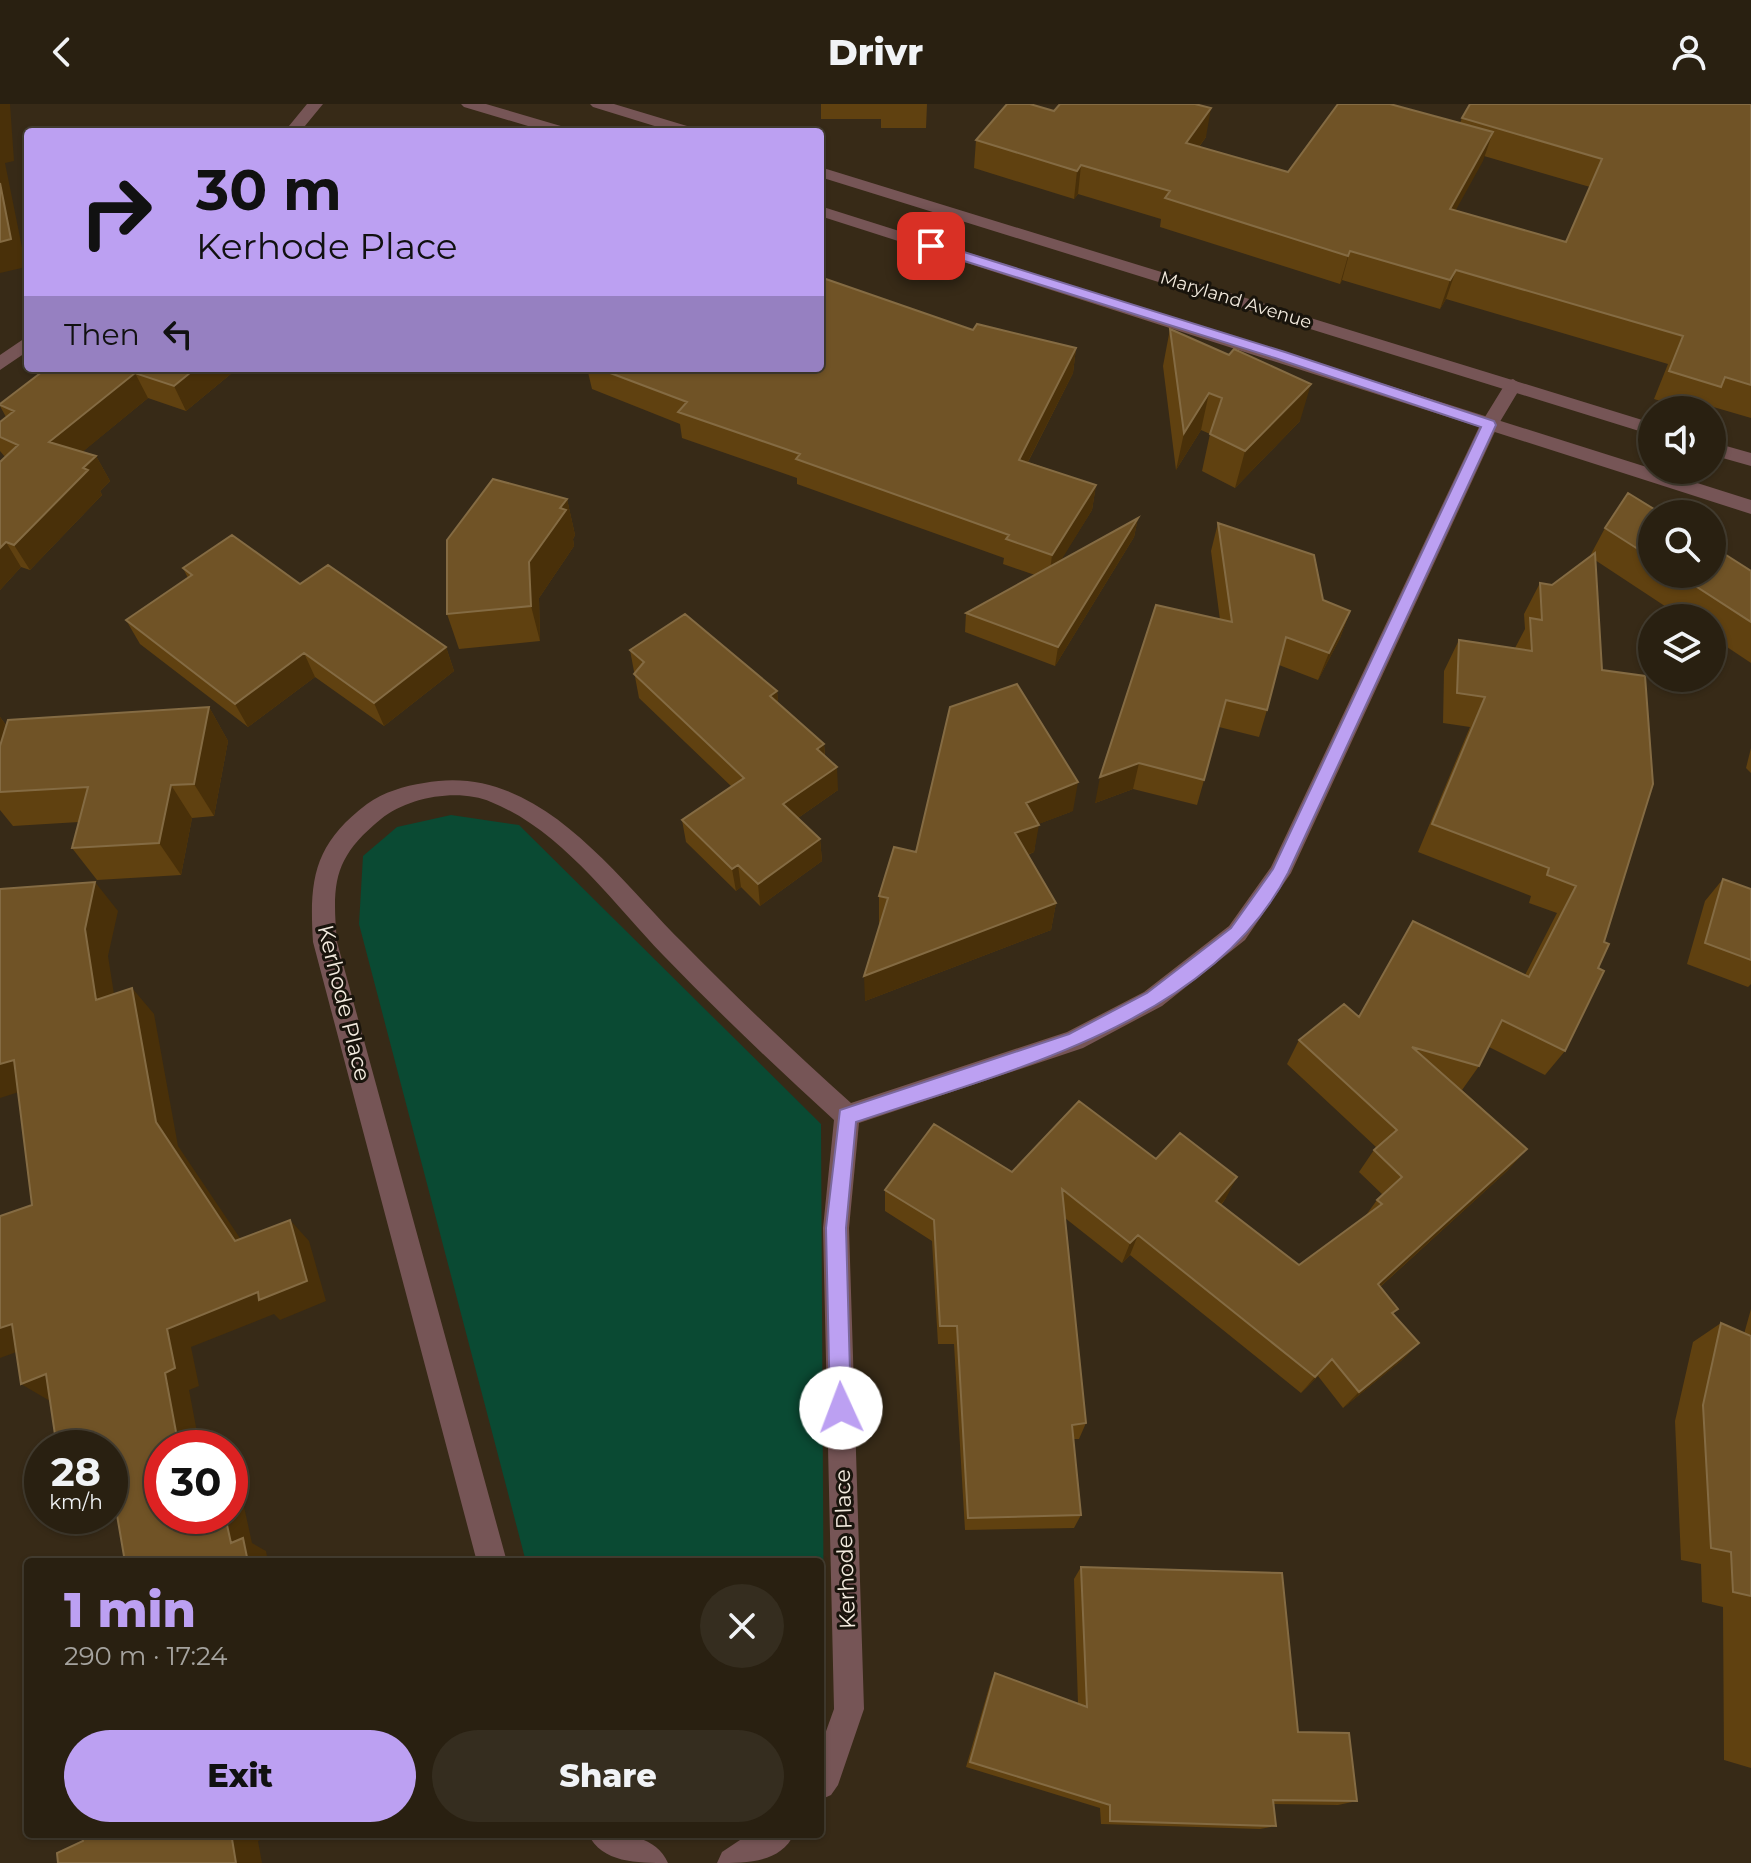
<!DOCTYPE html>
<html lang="en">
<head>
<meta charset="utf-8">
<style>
	body { margin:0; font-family:Montserrat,sans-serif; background:#352d1f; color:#f1f3f6; height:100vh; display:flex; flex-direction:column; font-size:30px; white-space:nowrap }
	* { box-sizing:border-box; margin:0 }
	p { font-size:26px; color:#a5a39f }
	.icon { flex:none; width:44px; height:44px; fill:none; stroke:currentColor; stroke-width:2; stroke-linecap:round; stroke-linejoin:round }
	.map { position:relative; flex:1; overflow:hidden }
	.sheet { position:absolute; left:24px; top:1454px; width:800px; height:280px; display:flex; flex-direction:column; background:#292011; border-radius:8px; box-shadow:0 2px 6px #0004,0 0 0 2px #453e31 }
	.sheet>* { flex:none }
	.guide { position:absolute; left:24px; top:24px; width:800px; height:244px; border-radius:8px; box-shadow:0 2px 6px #0004,0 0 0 2px #453e31; background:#bca0f2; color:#111; overflow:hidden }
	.controls { position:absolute; left:1638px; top:292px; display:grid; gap:16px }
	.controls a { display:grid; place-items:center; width:88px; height:88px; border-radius:50%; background:#292011; box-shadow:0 2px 6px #0004,0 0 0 2px #453e31; font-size:40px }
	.speed { position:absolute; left:24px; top:1326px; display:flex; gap:16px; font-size:40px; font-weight:700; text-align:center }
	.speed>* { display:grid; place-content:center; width:104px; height:104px; border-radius:50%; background:#292011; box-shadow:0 2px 6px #0004,0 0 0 2px #453e31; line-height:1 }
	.speed small { font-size:20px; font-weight:400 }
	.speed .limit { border:12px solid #d22; background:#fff; color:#111 }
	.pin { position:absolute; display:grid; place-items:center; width:68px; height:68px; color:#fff; margin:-34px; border-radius:16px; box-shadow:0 4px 12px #0006 }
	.me { position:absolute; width:88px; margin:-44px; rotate:358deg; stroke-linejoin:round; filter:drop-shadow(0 0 6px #0008) }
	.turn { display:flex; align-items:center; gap:28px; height:168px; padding:0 40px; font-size:36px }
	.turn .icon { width:104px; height:104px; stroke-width:2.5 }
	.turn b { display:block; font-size:56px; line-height:68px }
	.then { display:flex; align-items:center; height:76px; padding:0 40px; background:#0003; gap:16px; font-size:30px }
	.round { display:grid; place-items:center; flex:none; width:84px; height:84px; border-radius:42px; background:#352d1f }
	.headline { display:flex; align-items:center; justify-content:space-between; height:136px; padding:0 40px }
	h1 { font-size:48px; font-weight:800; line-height:60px; color:#bca0f2 }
	.action { display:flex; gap:16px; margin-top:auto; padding:16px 40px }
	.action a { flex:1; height:92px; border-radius:48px; background:#bca0f2; color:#111; font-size:32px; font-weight:800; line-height:92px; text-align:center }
	.action a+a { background:#352d1f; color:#f1f3f6 }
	header { display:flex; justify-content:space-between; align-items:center; height:104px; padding:0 40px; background:#292011; font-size:36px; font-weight:800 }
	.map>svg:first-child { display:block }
	.green { fill:#0a4a33 }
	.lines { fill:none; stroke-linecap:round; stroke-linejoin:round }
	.minor { fill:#765556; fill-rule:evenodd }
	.tertiary { fill:#765556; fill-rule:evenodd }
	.wall { fill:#604110; fill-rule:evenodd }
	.shaded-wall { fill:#493009 }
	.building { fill:#705326; stroke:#846b43; stroke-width:2 }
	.route { fill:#bca0f2; stroke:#7a689d; stroke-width:2 }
	.labels { text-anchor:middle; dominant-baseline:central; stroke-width:6; stroke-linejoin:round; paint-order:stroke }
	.far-street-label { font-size:18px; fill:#f3ebdf; stroke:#19140c }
	.street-label { font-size:22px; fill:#f3ebdf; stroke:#19140c }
</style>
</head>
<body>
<header><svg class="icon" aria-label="back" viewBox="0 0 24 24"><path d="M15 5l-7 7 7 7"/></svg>Drivr<svg class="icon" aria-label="person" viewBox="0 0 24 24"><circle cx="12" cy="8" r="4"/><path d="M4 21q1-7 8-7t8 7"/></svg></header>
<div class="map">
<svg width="1751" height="1759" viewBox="0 0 1751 1759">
	<rect width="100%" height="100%" fill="#372a17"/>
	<path class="green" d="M 451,711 L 519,721 L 821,1020 L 824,1567 L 820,1575 L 820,1458 L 526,1458 L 359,820 L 363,752 L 397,723 Z"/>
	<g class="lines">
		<path class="minor" d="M 307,0 L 323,0 L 300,28 L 284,28 Z
			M 28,232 L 28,247 L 0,266 L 0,251 Z
			M 1513,275 L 1522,281 L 1498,321 L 1291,769 L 1245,836 L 1162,902 L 1083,944 L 859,1019 L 849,1124 L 864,1605 L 838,1681 L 831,1691 L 820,1696 L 820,1644 L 834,1605 L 823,1124 L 834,1016 C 776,963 718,908 663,851 C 612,798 561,726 491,698 C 459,684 408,693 381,715 C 333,754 332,779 337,838 L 507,1458 L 477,1458 L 313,838 C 309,775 314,740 367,700 C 384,688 404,682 424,679 C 537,657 613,770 684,840 C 738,895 794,948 851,999 L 1067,928 L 1144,888 L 1229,822 L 1271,763 L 1480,321 L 1507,277 Z
			M 588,1730 C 616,1730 655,1728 668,1759 C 637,1759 602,1759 588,1730 Z
			M 749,1730 L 794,1730 C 781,1759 746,1759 717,1759 L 722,1748 Z"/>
		<path class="tertiary" d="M 461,0 L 486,0 L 571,25 L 573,28 L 548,28 L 464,3 Z
			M 590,0 L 614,0 L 697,25 L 699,28 L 674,28 L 593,3 Z
			M 820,63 L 1652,319 L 1652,331 L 820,73 Z
			M 820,102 L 1751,396 L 1751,410 L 820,112 Z
			M 1712,338 L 1751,349 L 1751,362 L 1712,351 Z"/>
	</g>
	<path class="wall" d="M 821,0 L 927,0 L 926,24 L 881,24 L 881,15 L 821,15 Z
		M 1751,0 L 1751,314 L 1710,302 L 1708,306 L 1689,306 L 1654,295 L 1668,260 L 1446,195 L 1440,205 L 1342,176 L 1340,180 L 1160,123 L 1161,115 L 1078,90 L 1074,95 L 974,64 L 976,36 L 1054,7 L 1206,33 L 1199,43 L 1288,68 L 1460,19 L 1462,14 ZM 1484,52 L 1590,83 L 1566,138 L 1455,106 Z
		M 822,174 L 973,226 L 1076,244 L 1073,269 L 1028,358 L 1096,381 L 1092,406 L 1060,457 L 1138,414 L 1134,433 L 1055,562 L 965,528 L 966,509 L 1035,471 L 1003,460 L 1004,454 L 797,380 L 797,374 L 682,334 L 680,320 L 592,285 L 587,264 L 820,264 Z
		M 1170,225 L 1300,317 L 1235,384 L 1202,367 L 1210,330 L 1201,326 L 1176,366 L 1163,262 Z
		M 47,264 L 238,264 L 186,307 L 148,294 L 82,348 L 96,352 L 110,377 L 100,387 L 102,391 L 30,466 L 21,463 L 0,486 L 5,353 L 0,347 L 0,318 L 6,313 L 0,302 L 0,300 Z
		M 567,395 L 575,431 L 573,435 L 574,442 L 539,494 L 540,537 L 459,545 L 447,510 Z
		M 1652,410 L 1652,470 L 1712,470 L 1751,467 L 1751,559 L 1712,533 L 1712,514 L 1683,514 L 1595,456 L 1604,838 L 1598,864 L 1565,947 L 1545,971 L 1489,943 L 1479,962 L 1462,986 L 1527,1045 L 1507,1067 L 1380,1183 L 1398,1205 L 1393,1210 L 1419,1239 L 1402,1256 L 1343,1304 L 1318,1272 L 1301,1289 L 1130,1151 L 1122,1159 L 1065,1114 L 1086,1319 L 1079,1335 L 1073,1335 L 1081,1411 L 1074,1424 L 965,1426 L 954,1240 L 938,1240 L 932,1137 L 885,1107 L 885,1086 L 1012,1068 L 1156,1055 L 1226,1094 L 1221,1101 L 1299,1161 L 1364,1114 L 1377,1096 L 1383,1091 L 1359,1068 L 1376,1043 L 1287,960 L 1299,936 L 1359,913 L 1525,871 L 1557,809 L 1529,799 L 1531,792 L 1418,748 L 1470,623 L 1443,619 L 1444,567 L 1459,536 L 1515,544 L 1525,525 L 1524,510 L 1540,479 L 1552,481 L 1590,452 L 1605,424 Z
		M 1218,419 L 1323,496 L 1350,507 L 1340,534 L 1318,576 L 1279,561 L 1267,606 L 1259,633 L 1219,623 L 1197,701 L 1133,685 L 1095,699 L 1220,516 L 1211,447 Z
		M 183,464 L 300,480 L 446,543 L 454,567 L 384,622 L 315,573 L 248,623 L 140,540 L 126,516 L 188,474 Z
		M 630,546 L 777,587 L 778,599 L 824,640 L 825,652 L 838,686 L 798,714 L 820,735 L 822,757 L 760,802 L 741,783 L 736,787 L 686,738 L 682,716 L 732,683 L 639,594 Z
		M 209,603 L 228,637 L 214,712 L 192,714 L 181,771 L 97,776 L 72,744 L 79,718 L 13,722 L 0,706 L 0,613 L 6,621 Z
		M 1751,644 L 1751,669 L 1746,664 Z
		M 1073,707 L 1038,720 L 1034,748 L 1028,751 L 1056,799 L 1051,826 L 865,897 L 880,819 L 879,819 L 879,792 L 916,748 Z
		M 1723,775 L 1751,785 L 1751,880 L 1748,883 L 1687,860 L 1705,797 Z
		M 1751,1205 L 1751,1664 L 1724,1656 L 1723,1503 L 1702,1498 L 1701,1460 L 1681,1456 L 1675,1317 L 1693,1238 L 1721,1219 L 1744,1230 Z
		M 1081,1463 L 1298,1628 L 1357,1697 L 1338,1701 L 1273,1700 L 1276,1722 L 1260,1725 L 1101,1720 L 1100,1704 L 966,1663 L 991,1577 L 995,1569 L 1078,1600 L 1074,1475 Z"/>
	<path class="shaded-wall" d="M 0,0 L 10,0 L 14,57 L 5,59 L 26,163 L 0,169 Z
		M 1211,4 L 1206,33 L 1180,67 L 1186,39 Z
		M 1493,28 L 1483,57 L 1441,133 L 1450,105 Z
		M 1081,61 L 1078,90 L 1074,95 L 1077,67 Z
		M 1350,147 L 1342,176 L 1340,180 L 1348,152 Z
		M 1456,166 L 1446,195 L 1440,205 L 1450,176 Z
		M 1076,244 L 1073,269 L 1016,381 L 1019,356 Z
		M 196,264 L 238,264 L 186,307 L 174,282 Z
		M 135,269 L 148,294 L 63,364 L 49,338 Z
		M 1311,280 L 1300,317 L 1235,384 L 1245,347 Z
		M 1209,289 L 1201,326 L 1176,366 L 1184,329 Z
		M 96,352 L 110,377 L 100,387 L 102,391 L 30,466 L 14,441 Z
		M 1096,381 L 1092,406 L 1049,476 L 1052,451 Z
		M 567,395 L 575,431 L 573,435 L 574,442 L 539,494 L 540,537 L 531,502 L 529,458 Z
		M 1138,414 L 1134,433 L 1055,562 L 1058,543 Z
		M 6,438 L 21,463 L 0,486 L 0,444 Z
		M 1350,507 L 1340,534 L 1318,576 L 1329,549 Z
		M 446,543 L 454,567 L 384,622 L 374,599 Z
		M 304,549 L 315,573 L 248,623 L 235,600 Z
		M 777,587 L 779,611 L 770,592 Z
		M 209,603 L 228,637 L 214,712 L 194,680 Z
		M 0,613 L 16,635 L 0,651 Z
		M 824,640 L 825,663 L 817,645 Z
		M 1139,659 L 1133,685 L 1095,699 L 1100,673 Z
		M 837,663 L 838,686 L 785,723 L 783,700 Z
		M 1078,678 L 1073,707 L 1023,726 L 1039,721 L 1034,748 L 1012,756 L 1015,729 L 1026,699 Z
		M 171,681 L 192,714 L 181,771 L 159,739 Z
		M 820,735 L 822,757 L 760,802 L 758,780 Z
		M 738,761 L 741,783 L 736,787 L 732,765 Z
		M 95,778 L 118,807 L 108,852 L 119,922 L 96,896 L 85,825 Z
		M 1056,799 L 1051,826 L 865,897 L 864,872 Z
		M 132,884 L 154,910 L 178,1042 L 256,1158 L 235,1137 L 156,1018 Z
		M 14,956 L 41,981 L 0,994 L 0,960 Z
		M 1527,1045 L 1507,1067 L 1362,1199 L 1378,1180 Z
		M 1237,1073 L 1226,1094 L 1206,1118 L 1216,1097 Z
		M 290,1116 L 309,1137 L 326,1197 L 280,1216 L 274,1210 L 191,1243 L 199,1282 L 189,1286 L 200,1344 L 179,1344 L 165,1269 L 167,1225 Z
		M 1138,1131 L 1130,1151 L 1122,1159 L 1130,1139 Z
		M 12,1220 L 41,1239 L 0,1254 L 0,1224 Z
		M 1419,1239 L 1402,1256 L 1343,1304 L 1359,1288 Z
		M 1332,1255 L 1318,1272 L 1301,1289 L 1315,1273 Z
		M 46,1270 L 50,1297 L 21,1280 Z
		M 230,1362 L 236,1366 L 252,1439 L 266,1447 L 268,1458 L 248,1458 L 231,1439 L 225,1412 L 230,1412 Z
		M 244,1730 L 274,1730 L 258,1737 L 262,1759 L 236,1759 L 232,1735 Z"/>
	<path class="building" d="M 1007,0 L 1030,0 L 1054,7 L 1060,0 L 1195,0 L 1211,4 L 1186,39 L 1288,68 L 1338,0 L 1390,0 L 1493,28 L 1450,105 L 1566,138 L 1602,55 L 1462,14 L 1470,0 L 1751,0 L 1751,281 L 1725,273 L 1721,283 L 1669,267 L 1683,232 L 1456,166 L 1450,176 L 1350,147 L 1348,152 L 1165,94 L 1170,87 L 1081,61 L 1077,67 L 976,36 Z
		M 0,79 L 11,135 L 0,138 Z
		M 820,173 L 973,226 L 977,220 L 1076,244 L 1019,356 L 1096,381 L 1052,451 L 1006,435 L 1009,431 L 796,355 L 800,350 L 678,308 L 687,298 L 597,264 L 820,264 Z
		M 1170,225 L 1229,251 L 1234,245 L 1311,280 L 1245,347 L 1210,330 L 1222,294 L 1209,289 L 1184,329 Z
		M 47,264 L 196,264 L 174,282 L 135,269 L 49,338 L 96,352 L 83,364 L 88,366 L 14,441 L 6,438 L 0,444 L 0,358 L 18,341 L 0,333 L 0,318 L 14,307 L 0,301 L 0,300 Z
		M 493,375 L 567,395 L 560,404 L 566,406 L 529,458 L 531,502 L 447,510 L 447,436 Z
		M 1628,389 L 1662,410 L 1652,410 L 1652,454 L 1605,424 Z
		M 1138,414 L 1058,543 L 966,509 Z
		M 1218,419 L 1314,451 L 1323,496 L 1350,507 L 1329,549 L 1286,533 L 1267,606 L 1226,596 L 1204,676 L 1139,659 L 1100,673 L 1156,501 L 1232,518 Z
		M 232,431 L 300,480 L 328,461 L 446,543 L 374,599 L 304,549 L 235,600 L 126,516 L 192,471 L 183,464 Z
		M 1712,442 L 1751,467 L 1751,518 L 1677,470 L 1712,470 Z
		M 1595,449 L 1602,566 L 1645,572 L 1653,680 L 1604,838 L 1609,840 L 1598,864 L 1604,867 L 1565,947 L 1502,916 L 1479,962 L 1412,943 L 1527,1045 L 1378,1180 L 1398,1205 L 1392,1209 L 1419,1239 L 1359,1288 L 1332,1255 L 1315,1273 L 1138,1131 L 1130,1139 L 1062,1085 L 1086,1319 L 1072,1321 L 1081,1411 L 968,1414 L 957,1222 L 940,1222 L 934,1116 L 885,1086 L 934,1020 L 1012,1068 L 1079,997 L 1156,1055 L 1180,1029 L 1237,1073 L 1216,1097 L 1299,1161 L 1382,1100 L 1377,1096 L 1402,1073 L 1374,1046 L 1397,1026 L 1299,936 L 1344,900 L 1359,913 L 1413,817 L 1529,873 L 1576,782 L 1547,771 L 1549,764 L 1432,720 L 1485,593 L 1457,589 L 1459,536 L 1532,547 L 1530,514 L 1542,516 L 1540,479 L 1552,481 Z
		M 685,510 L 777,587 L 770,592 L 824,640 L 817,645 L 837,663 L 783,700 L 820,735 L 758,780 L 738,761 L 732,765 L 682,716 L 744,674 L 634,570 L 644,558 L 630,546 Z
		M 1017,580 L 1078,678 L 1026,699 L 1039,721 L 1015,729 L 1056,799 L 864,872 L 888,794 L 879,792 L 894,743 L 916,748 L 950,603 Z
		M 209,603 L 194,680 L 171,681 L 159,739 L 72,744 L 88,683 L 0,688 L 0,642 L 8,616 Z
		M 1723,775 L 1751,785 L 1751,856 L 1705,839 Z
		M 95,778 L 85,825 L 96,896 L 132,884 L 156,1018 L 235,1137 L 290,1116 L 307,1177 L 259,1196 L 258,1188 L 167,1225 L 175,1264 L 165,1269 L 179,1344 L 162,1344 L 162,1412 L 225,1412 L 231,1439 L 243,1434 L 248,1458 L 125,1458 L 110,1370 L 110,1344 L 57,1344 L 46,1270 L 21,1280 L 12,1220 L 0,1224 L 0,1112 L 32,1101 L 14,956 L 0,960 L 0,785 Z
		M 1721,1219 L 1751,1232 L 1751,1492 L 1733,1488 L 1731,1448 L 1711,1444 L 1703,1301 Z
		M 1081,1463 L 1282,1469 L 1298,1628 L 1349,1629 L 1357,1697 L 1273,1696 L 1276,1722 L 1110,1717 L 1110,1701 L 970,1658 L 995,1569 L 1087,1603 Z
		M 82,1730 L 244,1730 L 232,1735 L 236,1759 L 58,1759 L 57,1749 L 83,1737 Z"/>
	<path class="route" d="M 926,139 L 935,139 L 1285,248 L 1494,317 L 1496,321 L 1288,769 C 1210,920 1004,968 856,1018 L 846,1124 L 851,1304 L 848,1312 L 841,1315 L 833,1312 L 830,1304 L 826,1124 L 840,1006 L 1069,930 L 1147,889 L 1231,824 L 1273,765 L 1481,323 L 1275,254 L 926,145 Z"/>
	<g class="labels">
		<g class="far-street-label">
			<text transform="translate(1236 196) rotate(17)">Maryland Avenue</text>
		</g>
		<g class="street-label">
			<text transform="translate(344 899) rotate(76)">Kerhode Place</text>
			<text transform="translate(845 1445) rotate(-92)">Kerhode Place</text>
		</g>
	</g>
</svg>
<div class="controls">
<a><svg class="icon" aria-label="sound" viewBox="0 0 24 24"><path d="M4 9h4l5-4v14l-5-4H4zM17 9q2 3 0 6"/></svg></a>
<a><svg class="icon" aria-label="search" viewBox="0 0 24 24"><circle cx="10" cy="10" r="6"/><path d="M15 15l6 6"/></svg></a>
<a><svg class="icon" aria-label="layers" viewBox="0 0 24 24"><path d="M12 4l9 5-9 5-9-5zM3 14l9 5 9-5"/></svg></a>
</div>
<div class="speed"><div>28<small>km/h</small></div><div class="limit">30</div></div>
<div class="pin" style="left:931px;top:142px;background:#d93025"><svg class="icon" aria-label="arrive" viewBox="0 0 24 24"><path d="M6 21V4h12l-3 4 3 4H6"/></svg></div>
<svg class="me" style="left:841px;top:1304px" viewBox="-20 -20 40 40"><circle r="19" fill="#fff"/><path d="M0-13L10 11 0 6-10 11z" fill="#bca0f2"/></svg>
<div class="guide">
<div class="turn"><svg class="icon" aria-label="right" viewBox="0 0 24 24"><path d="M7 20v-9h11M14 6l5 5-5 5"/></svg><div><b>30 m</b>Kerhode Place</div></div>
<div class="then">Then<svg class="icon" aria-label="left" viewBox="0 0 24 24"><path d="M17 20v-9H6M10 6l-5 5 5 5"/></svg></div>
</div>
<section class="sheet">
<div class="headline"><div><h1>1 min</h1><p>290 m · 17:24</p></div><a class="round"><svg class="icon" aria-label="close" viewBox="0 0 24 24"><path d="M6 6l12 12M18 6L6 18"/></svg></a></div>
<div class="action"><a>Exit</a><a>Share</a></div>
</section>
</div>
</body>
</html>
